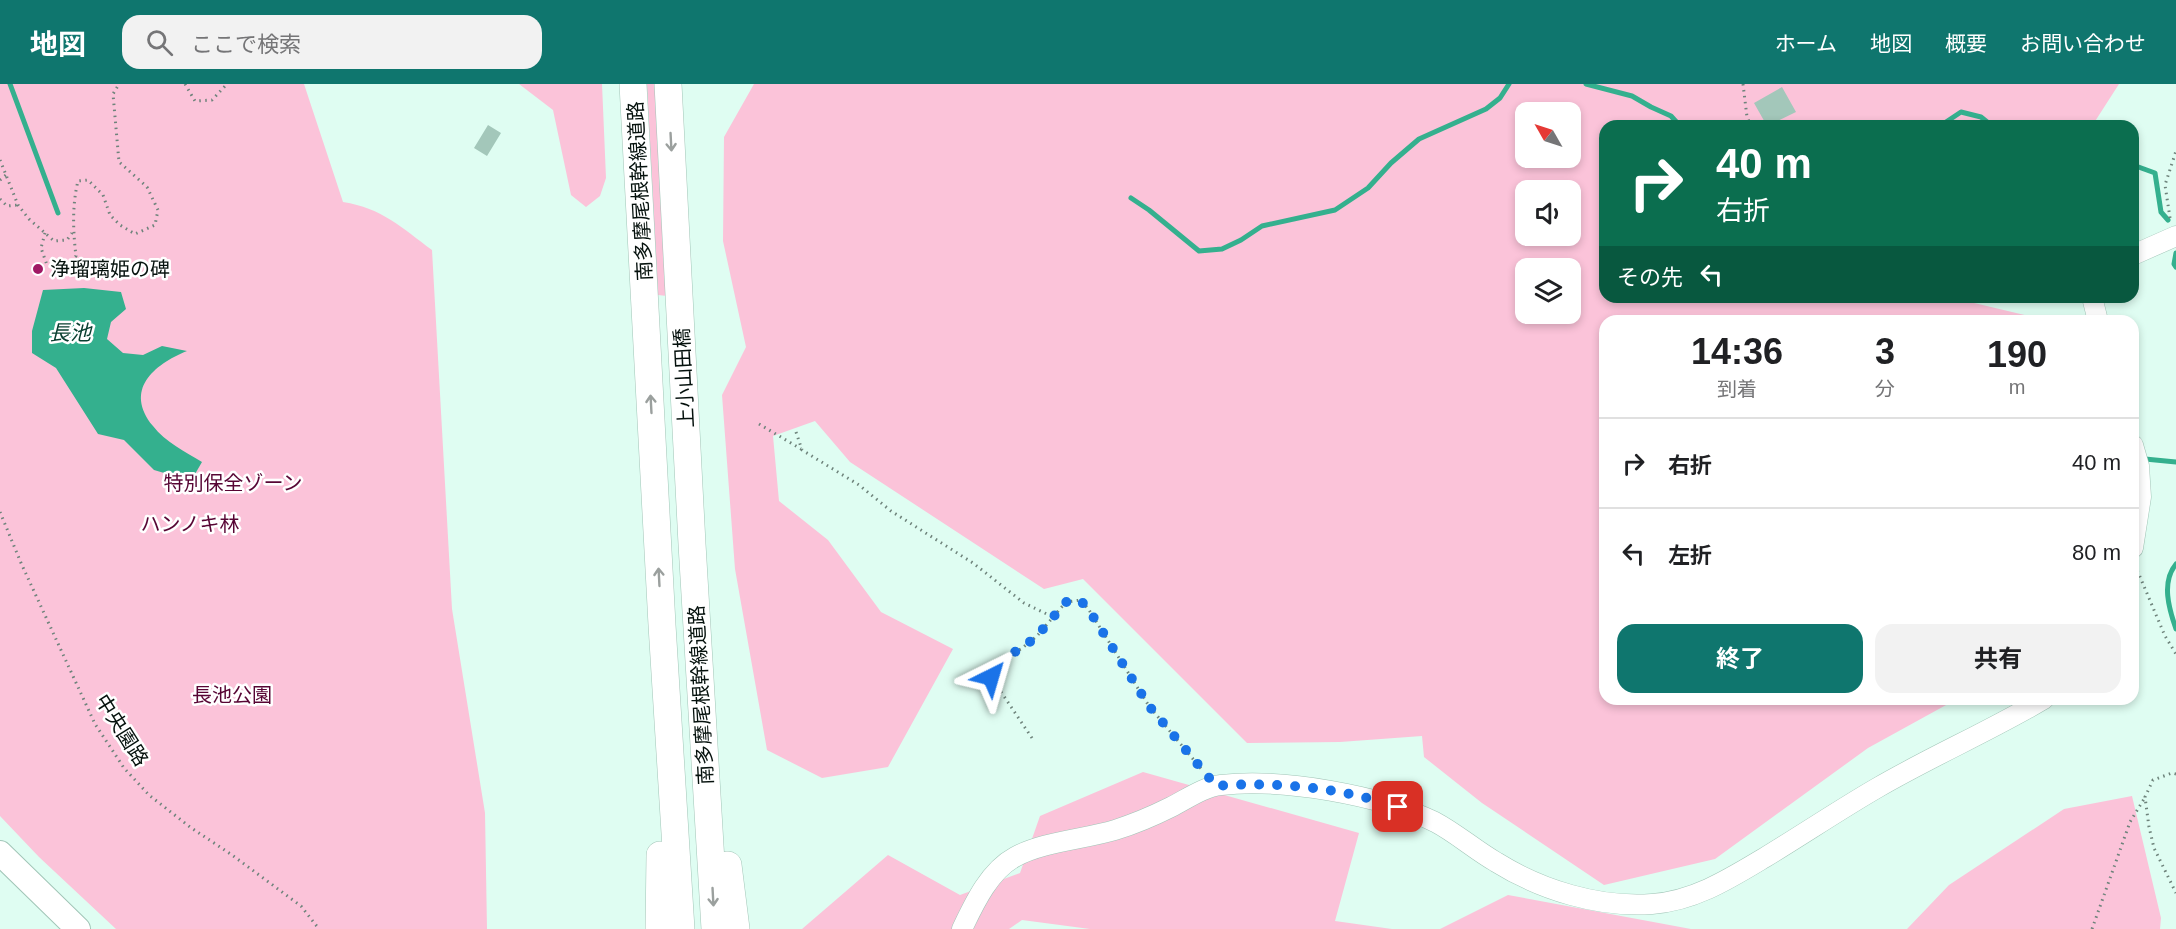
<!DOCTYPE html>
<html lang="ja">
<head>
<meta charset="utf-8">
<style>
	body { margin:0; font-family:Arial,"Noto Sans JP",sans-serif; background:#f2f2f2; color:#202124; height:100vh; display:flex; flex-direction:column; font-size:22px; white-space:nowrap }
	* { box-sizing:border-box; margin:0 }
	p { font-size:20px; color:#757577 }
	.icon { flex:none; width:33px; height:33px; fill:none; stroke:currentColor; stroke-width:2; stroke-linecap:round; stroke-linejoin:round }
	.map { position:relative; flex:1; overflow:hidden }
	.side { position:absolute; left:1599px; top:231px; width:540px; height:390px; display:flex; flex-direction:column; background:#fff; border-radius:18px; box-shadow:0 3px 9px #0003 }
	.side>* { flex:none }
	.hud { position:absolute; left:1599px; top:36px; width:540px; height:183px; border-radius:18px; box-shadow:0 3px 9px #0003; background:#0b6e4f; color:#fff; overflow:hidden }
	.needle { width:39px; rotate:309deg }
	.fabs { position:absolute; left:1515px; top:18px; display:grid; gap:12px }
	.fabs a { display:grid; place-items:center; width:66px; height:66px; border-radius:12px; background:#fff; box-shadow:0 3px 9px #0003; font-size:30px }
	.pin { position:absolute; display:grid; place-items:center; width:51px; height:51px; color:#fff; margin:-26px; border-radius:12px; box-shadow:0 3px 9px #0006 }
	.me { position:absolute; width:66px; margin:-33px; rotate:40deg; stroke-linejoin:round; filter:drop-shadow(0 0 4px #0008) }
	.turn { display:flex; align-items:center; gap:21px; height:126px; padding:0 18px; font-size:27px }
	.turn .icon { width:78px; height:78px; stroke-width:2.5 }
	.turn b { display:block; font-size:42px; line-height:51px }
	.then { display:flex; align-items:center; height:57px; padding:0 18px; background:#0003; gap:12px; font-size:22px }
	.eta { display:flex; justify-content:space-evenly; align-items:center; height:102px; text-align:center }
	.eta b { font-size:36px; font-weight:700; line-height:42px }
	.cta { display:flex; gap:12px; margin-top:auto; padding:12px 18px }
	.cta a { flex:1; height:69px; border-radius:18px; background:#0f766e; color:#fff; font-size:24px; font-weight:700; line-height:69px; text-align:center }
	.cta a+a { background:#f2f2f2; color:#202124 }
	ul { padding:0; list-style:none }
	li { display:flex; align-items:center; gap:18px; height:90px; padding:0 18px; border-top:2px solid #e0e0e0 }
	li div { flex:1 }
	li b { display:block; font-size:22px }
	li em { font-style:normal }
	header { display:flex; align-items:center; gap:36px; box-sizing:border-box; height:84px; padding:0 30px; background:#0f766e; color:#fff }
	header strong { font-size:28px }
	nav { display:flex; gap:33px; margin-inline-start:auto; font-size:21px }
	.search { width:420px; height:54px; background:#f2f2f2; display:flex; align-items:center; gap:15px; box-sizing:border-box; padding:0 21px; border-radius:18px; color:#757577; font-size:22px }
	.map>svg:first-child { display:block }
	.green { fill:#fbc3d9; fill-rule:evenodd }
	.water { fill:#34b08e }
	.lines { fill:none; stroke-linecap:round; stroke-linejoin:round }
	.stream { stroke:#34b08e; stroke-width:5 }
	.building { fill:#a3c7ba }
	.minor-casing { stroke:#a1c5b7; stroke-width:21 }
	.tertiary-casing { stroke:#a1c5b7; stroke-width:26 }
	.secondary-casing { stroke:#a1c5b7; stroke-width:28 }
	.path { stroke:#6e837b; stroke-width:3; stroke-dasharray:1.5 4.5; stroke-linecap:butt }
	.minor { stroke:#fff; stroke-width:20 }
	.tertiary { stroke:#fff; stroke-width:24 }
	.secondary { stroke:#fff; stroke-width:27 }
	.oneway { stroke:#9ba09e }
	.route { stroke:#1a73e8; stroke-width:10; stroke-dasharray:0 18 }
	.poi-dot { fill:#a01965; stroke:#fff; stroke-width:2 }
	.labels { text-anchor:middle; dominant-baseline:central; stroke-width:5; stroke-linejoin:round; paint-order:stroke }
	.street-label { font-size:20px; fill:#05110d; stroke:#fff }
	.poi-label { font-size:20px; fill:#05110d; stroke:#fff; text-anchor:start }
	.park-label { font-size:20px; fill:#570534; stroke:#fff }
	.water-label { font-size:21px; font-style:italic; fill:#0a4031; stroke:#fff }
</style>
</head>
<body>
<header>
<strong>地図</strong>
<div class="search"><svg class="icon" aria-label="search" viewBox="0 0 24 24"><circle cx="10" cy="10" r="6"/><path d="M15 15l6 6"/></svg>ここで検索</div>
<nav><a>ホーム</a><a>地図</a><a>概要</a><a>お問い合わせ</a></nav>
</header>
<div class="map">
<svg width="2176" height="845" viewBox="0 0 2176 845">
	<rect width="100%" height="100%" fill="#dffdf2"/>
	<path class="green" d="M 0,0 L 304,0 L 343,118 C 382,124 402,144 432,166 L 452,525 L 485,729 L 487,845 L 116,845 L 39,773 L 0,732 Z
		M 519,0 L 602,0 L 606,94 L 600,112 L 586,123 L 571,111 L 553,26 Z
		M 647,0 L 657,0 L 667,212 L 658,211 Z
		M 754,0 L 2119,0 L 2092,42 L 1991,42 L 1923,38 L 1921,42 L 1605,42 L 1605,213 L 1949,213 L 2050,237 L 1605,237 L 1605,615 L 1957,615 L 1868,664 L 1715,775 L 1604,801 L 1482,719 L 1424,673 L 1422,652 L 1340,658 L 1247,659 L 1083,495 L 1044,505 L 850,378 L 815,337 L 773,352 L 779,417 L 828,456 L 881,528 L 953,565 L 888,683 L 822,694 L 767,666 L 735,485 L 722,311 L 746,263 L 723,157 L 724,53 ZM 1526,28 L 1570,28 L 1570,74 L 1526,74 ZM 1526,106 L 1570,106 L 1570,152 L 1526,152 ZM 1526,184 L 1570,184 L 1570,230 L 1526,230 Z
		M 1143,688 L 1359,749 L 1335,837 L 1392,845 L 1090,845 L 1022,836 L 1009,845 L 802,845 L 888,771 L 960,811 L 1020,789 L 1040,732 Z
		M 2132,712 L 2161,834 L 2160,845 L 1907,845 L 1949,801 L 2064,725 Z
		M 1508,811 L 1691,845 L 1440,845 Z"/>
	<path class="water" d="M 84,204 L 121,208 L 126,225 L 111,238 L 107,255 L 123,269 L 143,271 L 162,262 L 187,267 C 153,281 124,306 153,342 C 165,358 186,368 202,378 L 191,397 L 154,386 L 124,356 L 98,350 L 56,284 L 32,269 L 32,247 L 43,206 Z"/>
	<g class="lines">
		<path class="stream" d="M 10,0 L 58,129
			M 1586,0 L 1632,12 L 1651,23 L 1671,32 L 1680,42
			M 1940,42 L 1961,28 L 1981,33 L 1992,42
			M 2133,81 L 2155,89 L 2161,128 L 2168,136
			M 1131,114 L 1149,126 L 1199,167 L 1222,165 L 1241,156 L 1262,142 L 1335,126 L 1368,104 L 1391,79 L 1419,55 L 1486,25 L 1500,14 L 1509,0
			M 2176,169 L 2174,180 L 2176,183
			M 2145,375 L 2176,378
			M 2176,480 C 2161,498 2169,525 2176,545"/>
	</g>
	<path class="building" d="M 1782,3 L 1796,28 L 1767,42 L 1754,19 Z
		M 488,41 L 501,49 L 487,72 L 474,64 Z"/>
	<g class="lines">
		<g class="minor-casing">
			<path id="minor" d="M 2133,171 L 2176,152
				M 2092,213 L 2098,237
				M 2133,361 L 2139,382 L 2141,413 L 2133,464
				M 962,845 C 974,820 989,787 1015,773 C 1042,758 1085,755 1115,746 C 1134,740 1153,732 1171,723 C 1187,715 1203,703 1221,701 C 1282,694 1380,711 1435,738 C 1456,749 1475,766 1496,778 C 1541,806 1599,824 1652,820 C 1694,817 1729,795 1764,774 C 1802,751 1839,726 1877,704 C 1932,672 1990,647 2044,615"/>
		</g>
		<g class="tertiary-casing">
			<path id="tertiary" d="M 0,769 L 78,845"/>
		</g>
		<g class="secondary-casing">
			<path id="secondary" d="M 633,0 L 662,541 L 681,845
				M 668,0 L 692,460 L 715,845
				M 728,781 L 736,845
				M 659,845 L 660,771"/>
		</g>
		<path class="path" d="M 185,0 L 195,17 L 212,16 L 227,0
			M 1743,0 L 1747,33 L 1751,42
			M 0,76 L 18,121 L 29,135 L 54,157 L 67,156 L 72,149
			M 0,96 L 6,91
			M 0,115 L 7,122 L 18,121
			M 2170,134 L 2165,101 L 2176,67
			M 45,149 L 41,164 L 47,181 L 65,183 L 76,172 C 73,147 72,121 78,97 L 88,96 L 103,111 L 110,131 L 120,141 L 135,150 L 155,141 L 158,126 L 147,103 L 119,78 L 113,10 L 119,0
			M 759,340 L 801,365
			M 796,348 L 802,366 L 859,401 L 891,427 L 973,479 L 1024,519 L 1053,533
			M 0,428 L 21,479 L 95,640 L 124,684 L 149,711 L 190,743 L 232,771 L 301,822 L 319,845
			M 2135,481 L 2165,552 L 2176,570
			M 1032,654 L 991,593 L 1006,572 L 1021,565 L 1037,552 L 1066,518 L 1081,516 L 1089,526 L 1149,622 L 1203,687
			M 2176,690 L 2172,689 L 2153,696 L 2145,713 L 2149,743 L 2154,764 L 2176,809
			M 2092,845 L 2130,738 L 2144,715"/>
		<use href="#minor" class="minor"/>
		<use href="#tertiary" class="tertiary"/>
		<use href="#secondary" class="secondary"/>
	</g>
	<defs><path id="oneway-shaft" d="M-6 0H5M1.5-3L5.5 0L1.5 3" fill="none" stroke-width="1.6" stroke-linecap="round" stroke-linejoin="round" transform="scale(1.5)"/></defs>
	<g class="oneway">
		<use href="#oneway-shaft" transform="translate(671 58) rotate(87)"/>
		<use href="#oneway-shaft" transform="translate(651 320) rotate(-93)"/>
		<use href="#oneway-shaft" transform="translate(659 493) rotate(-93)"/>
		<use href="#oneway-shaft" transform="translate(713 813) rotate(87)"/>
	</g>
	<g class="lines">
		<path class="route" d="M 991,593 L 1006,572 L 1021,565 L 1037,552 L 1066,518 L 1080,516 L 1089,526 L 1149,622 L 1216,702 C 1275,697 1343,704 1398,723"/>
	</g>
	<circle class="poi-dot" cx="38" cy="185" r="6"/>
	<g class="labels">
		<g class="street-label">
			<text transform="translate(640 107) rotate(-93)">南多摩尾根幹線道路</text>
			<text transform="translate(684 294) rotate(-93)">上小山田橋</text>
			<text transform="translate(701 611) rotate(-93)">南多摩尾根幹線道路</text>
			<text transform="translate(122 646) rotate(58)">中央園路</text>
		</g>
		<g class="poi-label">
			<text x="50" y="185">浄瑠璃姫の碑</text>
		</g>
		<g class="park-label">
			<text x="233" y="399">特別保全ゾーン</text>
			<text x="190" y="440">ハンノキ林</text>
			<text x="232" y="611">長池公園</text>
		</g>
		<g class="water-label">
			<text x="70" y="248">長池</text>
		</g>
	</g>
</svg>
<div class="fabs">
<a><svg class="needle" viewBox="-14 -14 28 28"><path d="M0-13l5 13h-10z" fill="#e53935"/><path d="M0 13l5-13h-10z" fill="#757577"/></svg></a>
<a><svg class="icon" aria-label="sound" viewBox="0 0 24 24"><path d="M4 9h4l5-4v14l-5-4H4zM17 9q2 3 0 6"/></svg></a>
<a><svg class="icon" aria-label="layers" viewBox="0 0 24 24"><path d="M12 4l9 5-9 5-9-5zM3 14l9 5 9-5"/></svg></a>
</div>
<div class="pin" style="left:1398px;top:723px;background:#d93025"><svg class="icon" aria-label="arrive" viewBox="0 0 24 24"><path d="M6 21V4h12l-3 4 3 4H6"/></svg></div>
<svg class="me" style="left:991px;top:593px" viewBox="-20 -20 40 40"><path d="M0-17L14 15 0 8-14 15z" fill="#1a73e8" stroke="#fff" stroke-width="4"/></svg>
<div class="hud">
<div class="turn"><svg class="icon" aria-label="right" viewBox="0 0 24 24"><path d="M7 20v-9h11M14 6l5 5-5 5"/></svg><div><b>40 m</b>右折</div></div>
<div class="then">その先<svg class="icon" aria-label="left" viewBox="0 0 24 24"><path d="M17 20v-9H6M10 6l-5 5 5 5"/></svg></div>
</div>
<section class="side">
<div class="eta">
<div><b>14:36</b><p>到着</p></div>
<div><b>3</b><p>分</p></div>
<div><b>190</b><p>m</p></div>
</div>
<ul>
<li><svg class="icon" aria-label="right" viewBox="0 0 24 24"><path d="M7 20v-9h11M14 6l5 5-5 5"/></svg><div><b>右折</b></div><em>40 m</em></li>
<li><svg class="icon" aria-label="left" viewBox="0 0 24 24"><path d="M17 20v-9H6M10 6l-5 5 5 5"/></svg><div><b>左折</b></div><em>80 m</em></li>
</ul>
<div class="cta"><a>終了</a><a>共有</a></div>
</section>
</div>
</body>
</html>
